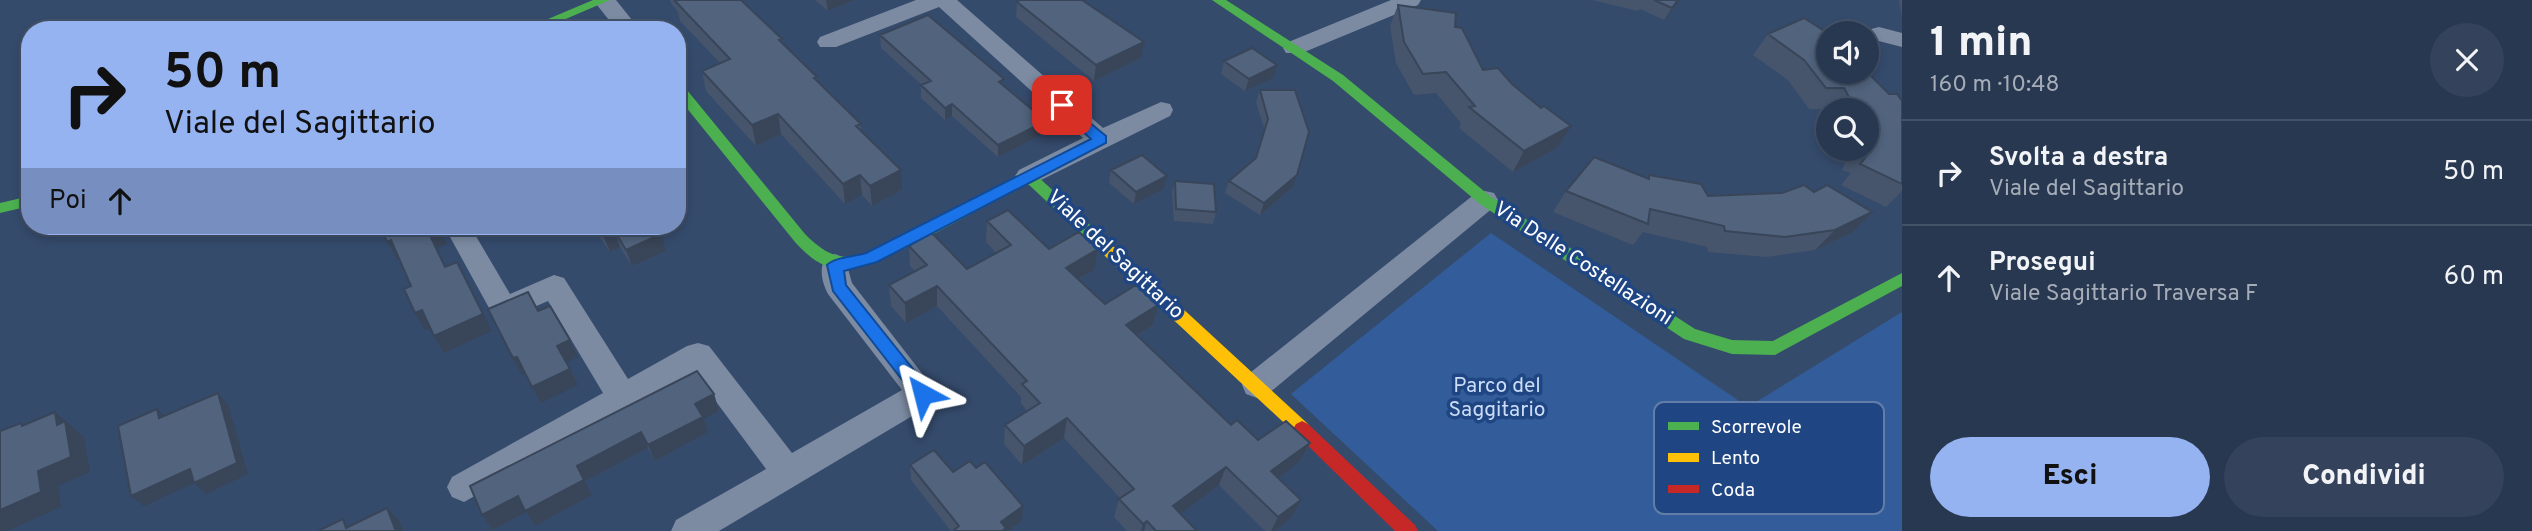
<!DOCTYPE html>
<html lang="it">
<head>
<meta charset="utf-8">
<style>
	body { margin:0; font-family:Overpass,sans-serif; background:#34435b; color:#f1f3f6; height:100vh; display:flex; flex-direction:column; font-size:26px; white-space:nowrap }
	* { box-sizing:border-box; margin:0 }
	p { font-size:23px; color:#a5acb7 }
	.icon { flex:none; width:38px; height:38px; fill:none; stroke:currentColor; stroke-width:2; stroke-linecap:round; stroke-linejoin:round }
	.map { position:relative; flex:1; overflow:hidden }
	.side { display:flex; flex-direction:column; background:#283851; width:630px }
	.side>* { flex:none }
	.banner { position:absolute; left:21px; top:21px; width:665px; height:214px; border-radius:28px; box-shadow:0 4px 10px #0003,0 0 0 2px #445268; background:#95b2f1; color:#111; overflow:hidden }
	.controls { position:absolute; left:1816px; top:21px; display:grid; gap:14px }
	.controls a { display:grid; place-items:center; width:63px; height:63px; border-radius:50%; background:#283851; box-shadow:0 4px 10px #0003,0 0 0 2px #445268; font-size:35px }
	.pin { position:absolute; display:grid; place-items:center; width:60px; height:60px; color:#fff; margin:-30px; border-radius:14px; box-shadow:0 4px 10px #0006 }
	.me { position:absolute; width:77px; margin:-38px; rotate:322deg; stroke-linejoin:round; filter:drop-shadow(0 0 5px #0008) }
	.turn { display:flex; align-items:center; gap:24px; height:147px; padding:0 28px; font-size:32px }
	.turn .icon { width:91px; height:91px; stroke-width:2.5 }
	.turn b { display:block; font-size:49px; line-height:60px }
	.then { display:flex; align-items:center; height:66px; padding:0 28px; background:#0003; gap:14px; font-size:26px }
	.round { display:grid; place-items:center; flex:none; width:74px; height:74px; border-radius:37px; background:#34435b }
	.summary { display:flex; align-items:center; justify-content:space-between; height:119px; padding:0 28px }
	h1 { font-size:42px; font-weight:800; line-height:52px }
	.button { display:flex; gap:14px; margin-top:auto; padding:14px 28px }
	.button a { flex:1; height:80px; border-radius:42px; background:#95b2f1; color:#111; font-size:28px; font-weight:800; line-height:80px; text-align:center }
	.button a+a { background:#34435b; color:#f1f3f6 }
	ul { padding:0; list-style:none }
	li { display:flex; align-items:center; gap:21px; height:105px; padding:0 28px; border-top:2px solid #445268 }
	li div { flex:1 }
	li b { display:block; font-size:26px }
	li em { font-style:normal }
	main { display:flex; flex:1; min-height:0 }
	.map>svg:first-child { display:block }
	.green { fill:#335d9a }
	.lines { fill:none; stroke-linecap:round; stroke-linejoin:round }
	.street { fill:#7c8ba2; fill-rule:evenodd }
	.fast { fill:#4caf50; fill-rule:evenodd }
	.slow { fill:#ffc107; fill-rule:evenodd }
	.jam { fill:#c62828; fill-rule:evenodd }
	.wall { fill:#46556c }
	.shaded-wall { fill:#394558 }
	.building { fill:#51637d; stroke:#394558; stroke-width:2 }
	.route { fill:#1a73e8; stroke:#114b97; stroke-width:2 }
	.labels { text-anchor:middle; dominant-baseline:central; stroke-width:7; stroke-linejoin:round; paint-order:stroke }
	.street-label { font-size:21px; fill:#fff; stroke:#1f4682 }
	.park-label { font-size:21px; fill:#cadcf7; stroke:#1f4682 }
	.key { fill:#1f4682; stroke:#627ea8; stroke-width:2 }
	.key-label { font-size:19px; fill:#fff }
</style>
</head>
<body>
<main>
<div class="map">
<svg width="1902" height="531" viewBox="0 0 1902 531">
	<rect width="100%" height="100%" fill="#354b6c"/>
	<path class="green" d="M 1491,233 L 1748,407 L 1902,312 L 1902,531 L 1438,531 L 1291,394 Z"/>
	<g class="lines">
		<path class="street" d="M 593,0 L 616,0 L 640,30 L 617,30 Z
			M 916,0 L 957,0 L 1103,128 L 1161,102 L 1170,104 L 1173,110 L 1170,116 L 1037,182 L 1028,185 L 1019,182 L 1015,176 L 1019,170 L 1083,138 L 939,7 L 836,47 L 820,47 L 817,42 L 820,37 Z
			M 1391,0 L 1421,0 L 1418,5 L 1302,53 L 1286,53 L 1283,48 L 1286,43 Z
			M 1879,27 L 1902,33 L 1902,47 L 1871,39 L 1868,34 L 1871,29 Z
			M 1485,191 L 1494,193 L 1498,200 L 1494,207 L 1268,394 L 1257,398 L 1246,394 L 1242,385 L 1246,376 L 1476,193 Z
			M 444,226 L 470,226 L 510,294 L 554,275 L 564,278 L 628,379 L 687,346 L 698,343 L 709,346 L 792,453 L 902,390 L 828,294 C 822,283 819,269 825,258 L 835,254 L 845,258 L 852,283 L 938,394 L 934,403 L 719,531 L 671,531 L 676,520 L 766,469 L 694,372 L 464,502 L 452,497 L 447,487 L 452,477 L 603,393 L 548,301 L 504,320 L 494,317 Z"/>
		<path class="fast" d="M 593,0 L 610,0 L 540,30 L 522,30 Z
			M 1212,0 L 1226,0 L 1343,75 L 1490,196 L 1695,329 L 1732,340 L 1773,341 L 1902,273 L 1902,286 L 1775,355 L 1732,354 L 1684,339 L 1480,204 L 1333,81 Z
			M 677,83 L 682,84 L 805,234 C 824,253 839,262 866,254 L 1028,171 L 1033,172 L 1119,252 L 1117,256 L 1105,256 L 1027,183 C 990,202 874,273 840,269 C 821,268 807,255 795,242 L 677,96 Z
			M 30,196 L 30,206 L 0,213 L 0,203 Z"/>
		<path class="slow" d="M 1111,246 L 1117,248 L 1308,424 L 1311,429 L 1308,434 L 1302,437 L 1296,434 L 1105,256 L 1103,252 Z"/>
		<path class="jam" d="M 1302,421 L 1308,424 L 1415,525 L 1418,531 L 1395,531 L 1296,434 L 1293,429 L 1296,424 Z"/>
	</g>
	<path class="wall" d="M 670,0 L 741,0 L 783,43 L 817,77 L 818,82 L 861,124 L 861,131 L 902,190 L 872,206 L 862,195 L 845,204 L 781,134 L 756,146 L 706,91 L 702,71 L 720,63 L 680,21 L 678,12 L 671,3 Z
		M 815,0 L 855,0 L 828,11 Z
		M 1592,0 L 1680,0 L 1664,20 L 1640,9 L 1638,11 Z
		M 1899,0 L 1902,0 L 1902,18 Z
		M 1017,2 L 1141,58 L 1094,81 L 1016,17 Z
		M 1398,5 L 1455,27 L 1483,70 L 1558,147 L 1513,172 L 1459,128 L 1461,123 L 1436,93 L 1414,95 L 1396,63 L 1390,26 Z
		M 1768,34 L 1902,101 L 1902,191 L 1886,207 L 1841,185 L 1851,173 L 1842,170 L 1850,149 L 1867,149 L 1867,110 L 1829,110 L 1829,113 L 1826,109 L 1809,109 L 1788,80 L 1753,55 Z
		M 880,35 L 1004,86 L 1046,121 L 1045,133 L 998,157 L 952,116 L 945,120 L 921,98 L 921,85 L 922,85 L 881,48 Z
		M 1224,61 L 1273,78 L 1245,91 L 1221,74 Z
		M 1260,90 L 1293,187 L 1260,215 L 1225,193 L 1229,181 L 1256,158 L 1265,131 L 1256,102 Z
		M 1111,170 L 1167,176 L 1164,189 L 1134,204 L 1109,183 Z
		M 1649,175 L 1708,196 L 1853,232 L 1815,250 L 1766,257 L 1708,252 L 1707,247 L 1643,232 L 1633,245 L 1553,212 L 1566,191 L 1647,179 Z
		M 1175,181 L 1216,212 L 1213,224 L 1174,221 L 1172,193 Z
		M 987,221 L 1094,270 L 1078,280 L 1105,304 L 1158,305 L 1153,325 L 1137,336 L 1231,425 L 1258,440 L 1310,443 L 1300,461 L 1278,478 L 1301,500 L 1291,518 L 1275,531 L 1265,531 L 1219,485 L 1180,514 L 1197,531 L 1127,531 L 1114,517 L 1119,499 L 1120,498 L 1064,438 L 1022,465 L 1004,444 L 1005,425 L 1027,411 L 1021,403 L 1021,397 L 937,306 L 906,323 L 891,306 L 889,285 L 915,271 L 910,266 L 909,246 L 967,269 L 996,253 L 986,242 Z
		M 592,226 L 656,226 L 666,251 L 632,266 L 620,247 L 610,252 Z
		M 714,394 L 719,411 L 704,419 L 708,432 L 655,461 L 648,448 L 585,481 L 592,495 L 535,526 L 526,512 L 493,530 L 482,515 Z
		M 910,465 L 953,472 L 1022,521 L 1008,531 L 951,531 L 911,480 Z"/>
	<path class="shaded-wall" d="M 826,0 L 855,0 L 828,11 Z
		M 1678,0 L 1680,0 L 1664,20 L 1672,8 Z
		M 1144,42 L 1141,58 L 1094,81 L 1096,65 Z
		M 1277,65 L 1273,78 L 1245,91 L 1249,79 Z
		M 952,104 L 952,116 L 945,120 L 945,108 Z
		M 778,114 L 781,134 L 756,146 L 752,125 Z
		M 1046,121 L 1045,133 L 998,157 L 998,145 Z
		M 1571,126 L 1558,147 L 1513,172 L 1524,151 Z
		M 901,170 L 902,190 L 872,206 L 870,186 Z
		M 860,175 L 862,195 L 845,204 L 843,184 Z
		M 1297,175 L 1293,187 L 1260,215 L 1264,203 Z
		M 1167,176 L 1164,189 L 1134,204 L 1136,192 Z
		M 1872,212 L 1853,232 L 1815,250 L 1835,230 Z
		M 438,226 L 447,244 L 437,248 L 454,284 L 428,231 Z
		M 614,230 L 620,247 L 610,252 L 603,235 Z
		M 661,234 L 666,251 L 632,266 L 626,250 Z
		M 391,240 L 401,257 L 397,259 L 387,242 Z
		M 1098,249 L 1094,270 L 1063,288 L 1066,268 Z
		M 457,262 L 492,331 L 444,353 L 434,336 Z
		M 937,286 L 937,306 L 906,323 L 905,303 Z
		M 1158,305 L 1153,325 L 1122,345 L 1126,325 Z
		M 422,310 L 432,327 L 425,330 L 415,313 Z
		M 570,340 L 578,357 L 565,363 L 557,346 Z
		M 517,357 L 525,373 L 522,375 L 513,358 Z
		M 570,369 L 578,385 L 541,403 L 532,387 Z
		M 218,393 L 228,405 L 248,474 L 206,494 L 194,483 L 144,506 L 131,496 L 190,469 Z
		M 714,394 L 719,411 L 704,419 L 708,432 L 655,461 L 648,445 L 695,404 Z
		M 157,409 L 169,420 L 159,418 Z
		M 55,412 L 84,437 L 90,472 L 58,486 L 61,507 L 7,531 L 0,531 L 0,510 L 38,471 L 57,425 Z
		M 1067,418 L 1064,438 L 1022,465 L 1024,446 Z
		M 641,432 L 648,448 L 585,481 L 592,495 L 535,526 L 526,512 L 493,530 L 482,515 Z
		M 1310,443 L 1300,461 L 1263,490 L 1271,471 Z
		M 1226,467 L 1219,485 L 1167,524 L 1173,506 Z
		M 1301,500 L 1291,518 L 1275,531 L 1271,531 L 1278,517 Z
		M 1023,506 L 1022,521 L 1008,531 L 1000,531 L 1001,522 Z
		M 387,508 L 400,522 L 403,531 L 396,531 Z
		M 1147,521 L 1144,531 L 1141,531 L 1143,524 Z"/>
	<path class="building" d="M 678,0 L 741,0 L 782,39 L 779,40 L 817,77 L 814,78 L 861,124 L 856,126 L 901,170 L 870,186 L 860,175 L 843,184 L 778,114 L 752,125 L 702,71 L 730,59 L 675,1 Z
		M 1020,0 L 1082,0 L 1144,42 L 1096,65 L 1017,2 Z
		M 1654,0 L 1678,0 L 1672,8 Z
		M 1398,5 L 1456,13 L 1455,27 L 1462,28 L 1483,70 L 1498,68 L 1512,84 L 1541,108 L 1544,106 L 1571,126 L 1524,151 L 1469,107 L 1475,106 L 1446,72 L 1423,74 L 1404,42 Z
		M 928,15 L 1004,79 L 999,82 L 1046,121 L 998,145 L 952,104 L 945,108 L 921,85 L 931,81 L 880,35 Z
		M 1804,18 L 1829,34 L 1829,72 L 1867,72 L 1889,94 L 1897,94 L 1902,101 L 1902,184 L 1860,164 L 1870,152 L 1861,149 L 1867,149 L 1867,132 L 1870,125 L 1867,124 L 1867,110 L 1855,110 L 1854,106 L 1844,88 L 1826,88 L 1804,60 L 1768,34 Z
		M 1252,48 L 1277,65 L 1249,79 L 1224,61 Z
		M 1260,90 L 1295,90 L 1309,132 L 1297,175 L 1264,203 L 1229,181 L 1256,158 L 1268,119 Z
		M 1142,155 L 1167,176 L 1136,192 L 1111,170 Z
		M 1594,157 L 1649,179 L 1649,175 L 1701,184 L 1708,196 L 1782,193 L 1804,185 L 1814,192 L 1827,185 L 1872,212 L 1835,230 L 1785,237 L 1725,231 L 1724,226 L 1650,209 L 1648,224 L 1566,191 Z
		M 1175,181 L 1214,184 L 1216,212 L 1176,209 Z
		M 1008,210 L 1049,249 L 1079,232 L 1098,249 L 1066,268 L 1105,304 L 1136,285 L 1158,305 L 1126,325 L 1231,425 L 1237,420 L 1258,440 L 1286,421 L 1310,443 L 1271,471 L 1301,500 L 1278,517 L 1226,467 L 1173,506 L 1197,531 L 1156,531 L 1147,521 L 1143,524 L 1119,499 L 1134,489 L 1067,418 L 1024,446 L 1005,425 L 1040,403 L 1022,384 L 1027,381 L 937,286 L 905,303 L 889,285 L 927,265 L 909,246 L 932,233 L 967,269 L 1011,245 L 987,221 Z
		M 380,226 L 437,226 L 438,227 L 428,231 L 445,267 L 457,262 L 483,314 L 434,336 L 422,310 L 415,313 L 404,289 L 411,286 L 391,240 L 387,242 Z
		M 597,226 L 656,226 L 661,234 L 626,250 L 614,230 L 603,235 Z
		M 528,292 L 538,311 L 550,306 L 570,340 L 557,346 L 570,369 L 532,387 L 517,357 L 513,358 L 488,309 Z
		M 697,371 L 714,394 L 695,404 L 703,417 L 648,445 L 641,432 L 577,466 L 584,480 L 525,511 L 518,496 L 482,515 L 470,486 Z
		M 218,393 L 237,463 L 194,483 L 190,469 L 131,496 L 118,426 L 157,409 L 159,418 Z
		M 55,412 L 57,425 L 65,421 L 71,457 L 38,471 L 41,492 L 0,510 L 0,431 L 21,423 L 22,426 Z
		M 934,450 L 953,472 L 970,461 L 976,468 L 985,462 L 1023,506 L 1001,522 L 1006,528 L 1002,531 L 954,531 L 954,530 L 959,526 L 910,465 Z
		M 387,508 L 396,531 L 318,531 L 343,519 L 346,528 Z"/>
	<path class="route" d="M 1062,100 L 1106,136 L 1106,143 L 877,262 L 844,271 L 846,285 L 929,389 L 932,394 L 929,399 L 923,401 L 917,399 L 833,291 L 827,265 C 834,257 855,257 866,253 L 1091,139 L 1057,108 L 1057,102 Z"/>
	<g class="labels">
		<g class="street-label">
			<text transform="translate(1115 255) rotate(43)">Viale del Sagittario</text>
			<text transform="translate(1583 264) rotate(33)">Via Delle Costellazioni</text>
		</g>
		<g class="park-label">
			<text x="1497" y="386">Parco del<tspan x="1497" dy="24">Saggitario</tspan></text>
		</g>
	</g>
	<rect x="1654" y="402" width="230" height="112" rx="10" class="key"/>
	<rect x="1668" y="422" width="31" height="8" fill="#4caf50"/>
	<rect x="1668" y="453" width="31" height="9" fill="#ffc107"/>
	<rect x="1668" y="485" width="31" height="8" fill="#c62828"/>
	<g class="key-label">
		<text x="1711" y="433">Scorrevole</text>
		<text x="1711" y="464">Lento</text>
		<text x="1711" y="496">Coda</text>
	</g>
</svg>
<div class="controls">
<a><svg class="icon" aria-label="sound" viewBox="0 0 24 24"><path d="M4 9h4l5-4v14l-5-4H4zM17 9q2 3 0 6"/></svg></a>
<a><svg class="icon" aria-label="search" viewBox="0 0 24 24"><circle cx="10" cy="10" r="6"/><path d="M15 15l6 6"/></svg></a>
</div>
<div class="pin" style="left:1062px;top:105px;background:#d93025"><svg class="icon" aria-label="arrive" viewBox="0 0 24 24"><path d="M6 21V4h12l-3 4 3 4H6"/></svg></div>
<svg class="me" style="left:923px;top:394px" viewBox="-20 -20 40 40"><path d="M0-17L14 15 0 8-14 15z" fill="#1a73e8" stroke="#fff" stroke-width="4"/></svg>
<div class="banner">
<div class="turn"><svg class="icon" aria-label="right" viewBox="0 0 24 24"><path d="M7 20v-9h11M14 6l5 5-5 5"/></svg><div><b>50 m</b>Viale del Sagittario</div></div>
<div class="then">Poi<svg class="icon" aria-label="ahead" viewBox="0 0 24 24"><path d="M12 20V5M6 11l6-6 6 6"/></svg></div>
</div>
</div>
<section class="side">
<div class="summary"><div><h1>1 min</h1><p>160 m · 10:48</p></div><a class="round"><svg class="icon" aria-label="close" viewBox="0 0 24 24"><path d="M6 6l12 12M18 6L6 18"/></svg></a></div>
<ul>
<li><svg class="icon" aria-label="right" viewBox="0 0 24 24"><path d="M7 20v-9h11M14 6l5 5-5 5"/></svg><div><b>Svolta a destra</b><p>Viale del Sagittario</p></div><em>50 m</em></li>
<li><svg class="icon" aria-label="ahead" viewBox="0 0 24 24"><path d="M12 20V5M6 11l6-6 6 6"/></svg><div><b>Prosegui</b><p>Viale Sagittario Traversa F</p></div><em>60 m</em></li>
</ul>
<div class="button"><a>Esci</a><a>Condividi</a></div>
</section>
</main>
</body>
</html>
